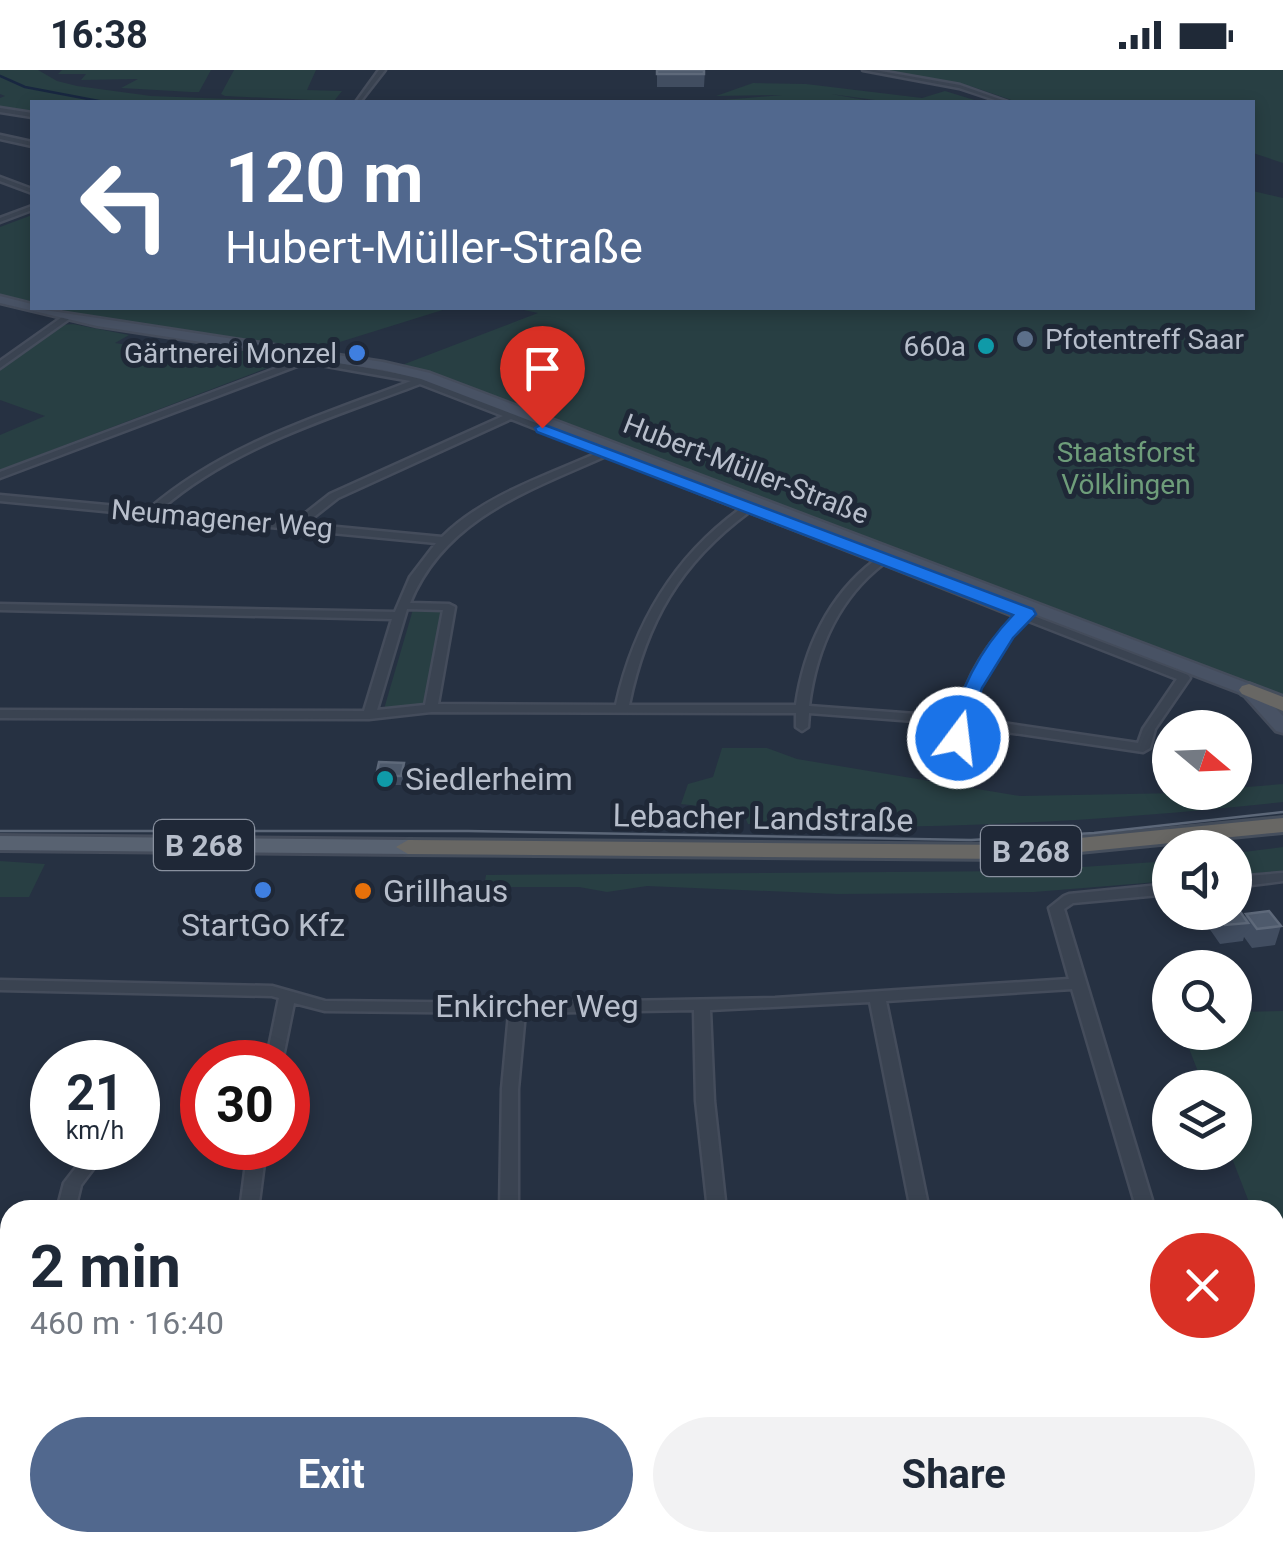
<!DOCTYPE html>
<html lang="en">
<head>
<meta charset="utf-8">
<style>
	body { margin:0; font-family:Roboto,sans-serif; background:#f2f2f3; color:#1f2937; height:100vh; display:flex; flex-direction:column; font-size:38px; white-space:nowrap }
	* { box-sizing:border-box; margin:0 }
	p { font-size:32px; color:#747a83 }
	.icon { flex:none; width:55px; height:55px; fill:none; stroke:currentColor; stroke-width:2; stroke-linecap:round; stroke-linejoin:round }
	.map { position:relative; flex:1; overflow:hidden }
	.panel { position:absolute; left:0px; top:1130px; width:1285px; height:352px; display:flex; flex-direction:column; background:#fff; border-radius:30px 30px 0 0; box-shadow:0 5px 15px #0003 }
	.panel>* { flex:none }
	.top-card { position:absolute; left:30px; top:30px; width:1225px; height:210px; border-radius:0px; box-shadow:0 5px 15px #0003; background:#51688e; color:#fff; overflow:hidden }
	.needle { width:65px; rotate:109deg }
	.tools { position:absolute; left:1152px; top:640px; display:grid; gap:20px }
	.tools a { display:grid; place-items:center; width:100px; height:100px; border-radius:50%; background:#fff; box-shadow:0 5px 15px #0003; font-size:50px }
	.speed { position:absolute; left:30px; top:970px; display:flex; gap:20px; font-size:50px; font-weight:700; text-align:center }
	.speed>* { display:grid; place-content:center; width:130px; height:130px; border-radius:50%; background:#fff; box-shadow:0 5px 15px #0003; line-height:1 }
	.speed small { font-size:25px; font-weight:400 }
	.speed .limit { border:15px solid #d22; background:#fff; color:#111 }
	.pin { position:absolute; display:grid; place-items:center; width:85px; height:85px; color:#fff; margin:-102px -42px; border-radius:50% 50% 50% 0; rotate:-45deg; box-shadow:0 0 10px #0007 }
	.pin .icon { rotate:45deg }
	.me { position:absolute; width:110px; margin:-55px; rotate:15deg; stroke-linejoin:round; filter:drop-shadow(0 0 8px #0008) }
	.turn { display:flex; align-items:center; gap:35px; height:210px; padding:0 30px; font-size:45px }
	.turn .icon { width:130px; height:130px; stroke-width:2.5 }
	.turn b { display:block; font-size:70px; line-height:85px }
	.round { display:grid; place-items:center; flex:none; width:105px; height:105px; border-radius:52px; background:#f2f2f3 }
	.overview { display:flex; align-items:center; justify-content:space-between; height:170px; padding:0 30px }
	h1 { font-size:60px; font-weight:700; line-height:75px }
	.button { display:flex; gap:20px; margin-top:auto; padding:20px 30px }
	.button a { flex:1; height:115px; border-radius:60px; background:#51688e; color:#fff; font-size:40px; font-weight:700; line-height:115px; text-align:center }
	.button a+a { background:#f2f2f3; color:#1f2937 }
	.status { display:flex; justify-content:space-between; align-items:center; height:70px; padding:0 50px; background:#fff; direction:ltr }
	.status svg { height:28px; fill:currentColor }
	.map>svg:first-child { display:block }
	.green { fill:#283f43 }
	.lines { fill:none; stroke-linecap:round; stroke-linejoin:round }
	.stream { stroke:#182740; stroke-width:2.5 }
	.minor-casing { stroke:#444c5b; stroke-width:5 }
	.secondary-casing { stroke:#444c5b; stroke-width:5 }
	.primary-casing { stroke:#444c5b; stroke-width:6 }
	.trunk-casing { stroke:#454e5c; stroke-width:6 }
	.minor { fill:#3a4351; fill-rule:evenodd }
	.secondary { fill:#485264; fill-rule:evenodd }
	.primary { fill:#586271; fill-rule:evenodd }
	.trunk { fill:#686764; fill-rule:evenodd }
	.tram { stroke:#5c6778; stroke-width:2.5 }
	.wall { fill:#414d60 }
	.building { fill:#4e5a6c; stroke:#5e697a; stroke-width:2.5 }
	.route { fill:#1a73e8; stroke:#114b97; stroke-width:2.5 }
	.service-dot { fill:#5c6f8a; stroke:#1f2837; stroke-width:4 }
	.culture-dot { fill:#0f9aa8; stroke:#1f2837; stroke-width:4 }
	.shop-dot { fill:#3f7fe0; stroke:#1f2837; stroke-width:4 }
	.food-dot { fill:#e8710a; stroke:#1f2837; stroke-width:4 }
	.labels { text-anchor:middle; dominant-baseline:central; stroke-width:10; stroke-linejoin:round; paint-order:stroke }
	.far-poi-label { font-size:28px; fill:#b7becb; stroke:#1f2837; text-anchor:end }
	.far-park-label { font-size:28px; fill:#6e9d7a; stroke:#1f2837 }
	.far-street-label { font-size:28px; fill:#b7becb; stroke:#1f2837 }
	.shield { fill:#1f2837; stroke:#89919f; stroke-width:2.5 }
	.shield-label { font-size:30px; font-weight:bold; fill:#b7becb }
	.poi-label { font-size:32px; fill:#b7becb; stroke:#1f2837; text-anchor:start }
	.street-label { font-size:32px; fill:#b7becb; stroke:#1f2837 }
</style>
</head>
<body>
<div class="status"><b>16:38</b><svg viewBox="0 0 49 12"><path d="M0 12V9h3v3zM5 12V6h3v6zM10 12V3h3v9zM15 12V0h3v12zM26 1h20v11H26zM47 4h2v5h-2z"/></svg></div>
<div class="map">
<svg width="1283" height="1482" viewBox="0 0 1283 1482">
	<rect width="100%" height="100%" fill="#263142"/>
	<path class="green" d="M 0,0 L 38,0 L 57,11 L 77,16 L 151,26 L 313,32 L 32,32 L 32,43 L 0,38 L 0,28 L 5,26 L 0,24 Z
		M 62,0 L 211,0 L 199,22 L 191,22 L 121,18 L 138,9 L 81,10 L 86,4 L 58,4 Z
		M 234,0 L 316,0 L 307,20 L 342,21 L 334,31 L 225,26 L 221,24 Z
		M 875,0 L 1283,0 L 1283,93 L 1253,83 L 1252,32 L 1017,32 L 973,17 Z
		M 753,13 L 806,14 L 922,28 L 945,21 L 981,32 L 889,32 L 831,24 L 876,32 L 700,32 L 782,25 L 716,26 Z
		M 1253,121 L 1283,128 L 1283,630 L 1017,524 L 440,306 L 402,295 L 538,243 L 514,238 L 1252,238 Z
		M 32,145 L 32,233 L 0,225 L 0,157 Z
		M 51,238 L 449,238 L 311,281 L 107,250 Z
		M 73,254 L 129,265 L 115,273 L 203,287 L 225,277 L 285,286 L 288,290 L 0,400 L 0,365 L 45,346 L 0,330 L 0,299 L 58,255 Z
		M 414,536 L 449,537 L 432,632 L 384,639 Z
		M 722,678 L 767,678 L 797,689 L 1020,726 L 1235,722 L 1235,718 L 1283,714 L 1283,732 C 1105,751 927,762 748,754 L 742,741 L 681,734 L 688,714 L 713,707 Z
		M 1283,777 L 1283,801 L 1235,805 L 1235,783 Z
		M 0,791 L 45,794 L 29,827 L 0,827 Z
		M 1170,791 L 1170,811 L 1034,822 L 955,823 L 838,824 L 647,816 L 607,822 L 579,817 L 484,817 L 486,805 L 1024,801 Z
		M 1283,941 L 1283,1220 L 1275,1200 L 1275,1140 L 1252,1140 L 1230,1083 L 1235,1082 L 1235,1018 L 1204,1017 L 1183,963 L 1235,962 L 1235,942 Z
		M 1283,1284 L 1283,1482 L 954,1482 L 951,1473 L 1040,1473 L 1052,1479 L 1115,1472 L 1275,1472 L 1275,1298 Z"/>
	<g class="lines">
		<path class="stream" d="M 0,6 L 25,17 L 104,32
			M 749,32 L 836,32"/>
		<g class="minor-casing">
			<path id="minor" d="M 379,0 L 385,0 L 360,32 L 356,32 Z
				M 863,0 L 875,0 L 960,15 L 1008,32 L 1001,32 L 959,18 Z
				M 0,38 L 32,43 L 32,47 L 0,42 Z
				M 0,65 L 32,72 L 32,76 L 0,69 Z
				M 0,107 L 32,119 L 32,123 L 0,111 Z
				M 32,136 L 32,140 L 0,152 L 0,148 Z
				M 65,245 L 72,247 L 0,298 L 0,291 Z
				M 314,284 L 324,290 L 422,308 L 1023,541 L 1030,542 L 1031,545 L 1188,605 L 1190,608 L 1155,659 L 1150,678 L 1143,682 L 966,656 L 964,668 L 958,672 L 952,668 L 954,654 L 809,643 L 808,657 L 802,661 L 796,657 L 796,643 L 431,642 L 369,649 L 0,648 L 0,640 L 364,641 L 392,549 L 0,540 L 0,534 L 395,542 L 410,507 L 436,473 L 0,431 L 0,425 L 149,439 C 224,374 320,346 411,311 L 321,295 L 313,290 L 0,408 L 0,402 ZM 420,314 L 503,346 L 330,424 L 293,453 L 160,440 C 233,376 331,348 420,314 ZM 511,349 L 597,383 C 545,406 483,426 442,467 L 305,454 L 338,428 ZM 606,386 L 740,439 C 673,488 634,554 616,635 L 438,634 L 455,537 L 449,534 L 410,533 C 445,448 528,421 606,386 ZM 749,442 L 874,491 C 828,526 804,579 796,635 L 629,635 C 646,552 680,493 749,442 ZM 883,494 L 1016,547 C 986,573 966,609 956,647 L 809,636 C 816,580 838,529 883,494 ZM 407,539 L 443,540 L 425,635 L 377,640 ZM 1026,550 L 1177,609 L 1143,659 L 1138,673 L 968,648 C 978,611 996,577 1026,550 Z
				M 1283,803 L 1283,811 L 1235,817 L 1235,807 Z
				M 1170,814 L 1170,824 L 1073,833 L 1064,839 L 1155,1140 L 1137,1140 L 1072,919 L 886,931 L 929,1140 L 911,1140 L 870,932 L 710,940 L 714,1031 L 726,1140 L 708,1140 L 696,1031 L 694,940 L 525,943 L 518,1019 L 518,1140 L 500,1140 L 502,1019 L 509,943 L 325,941 L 294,933 L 282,992 L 266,992 L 279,928 L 272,926 L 0,920 L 0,910 L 272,916 L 325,931 L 518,933 L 775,928 L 1069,909 L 1049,838 L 1064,826 L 1069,824 Z
				M 91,1078 L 109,1078 L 81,1115 L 75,1140 L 57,1140 L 64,1113 Z
				M 248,1078 L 266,1078 L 258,1140 L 240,1140 Z
				M 10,1372 L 10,1431 L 8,1436 L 0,1439 L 0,1380 L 3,1374 Z
				M 222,1472 L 244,1472 L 245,1482 L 223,1482 Z
				M 336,1472 L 358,1472 L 357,1482 L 335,1482 Z"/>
		</g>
		<g class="secondary-casing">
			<path id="secondary" d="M 0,226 L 32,234 L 32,238 L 383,292 L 430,303 L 1255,616 L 1283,646 L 1283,663 L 1276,661 L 1243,624 L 421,309 L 383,300 L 97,256 L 0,233 Z"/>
		</g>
		<g class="primary-casing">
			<path id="primary" d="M 0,766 L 408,770 L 420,777 L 408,784 L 0,780 Z"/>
		</g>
		<g class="trunk-casing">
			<path id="trunk" d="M 1249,614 L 1283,627 L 1283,641 L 1242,624 L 1239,620 L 1242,616 Z
				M 1283,748 L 1283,762 L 1009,789 L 408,784 L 396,777 L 408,770 L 1009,775 Z"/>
		</g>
		<use href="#minor" class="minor"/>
		<use href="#secondary" class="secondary"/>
		<use href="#primary" class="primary"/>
		<use href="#trunk" class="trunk"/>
		<path class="tram" d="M 0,761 L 468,761 L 971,770 L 1094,763 L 1283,742"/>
	</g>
	<path class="wall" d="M 657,0 L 705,0 L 704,17 L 657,17 Z
		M 404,693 L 405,701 L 401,715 L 377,715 L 376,706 Z
		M 1206,842 L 1235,842 L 1245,848 L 1246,844 L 1281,856 L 1275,875 L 1252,878 L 1244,867 L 1243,871 L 1220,874 L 1204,851 Z"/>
	<path class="building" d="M 657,0 L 704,0 L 704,4 L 657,4 Z
		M 379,692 L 404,693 L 401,706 L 376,706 Z
		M 1235,834 L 1248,853 L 1225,855 L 1216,842 L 1235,842 Z
		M 1269,841 L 1281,856 L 1257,859 L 1246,844 Z"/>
	<path class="route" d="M 542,354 L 1033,539 L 1036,544 L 1013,568 L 982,618 L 965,673 L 958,675 L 947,668 C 960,621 978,581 1013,545 L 537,362 L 535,358 Z"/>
	<circle class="service-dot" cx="1025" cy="269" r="10"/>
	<g class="culture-dot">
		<circle cx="986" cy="276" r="10"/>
		<circle cx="385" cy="709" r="10"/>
	</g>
	<g class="shop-dot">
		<circle cx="357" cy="283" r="10"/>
		<circle cx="263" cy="820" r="10"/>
	</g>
	<circle class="food-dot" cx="363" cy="821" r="10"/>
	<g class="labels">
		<g class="far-poi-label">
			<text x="1045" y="269" text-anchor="start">Pfotentreff Saar</text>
			<text x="966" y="276">660a</text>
			<text x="337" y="283">Gärtnerei Monzel</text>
		</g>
		<g class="far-park-label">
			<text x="1126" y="382">Staatsforst<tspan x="1126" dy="32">Völklingen</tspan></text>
		</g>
		<g class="far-street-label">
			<text transform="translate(746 399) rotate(21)">Hubert-Müller-Straße</text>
			<text transform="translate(222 449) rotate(5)">Neumagener Weg</text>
		</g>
		<g class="shield">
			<rect x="154" y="750" width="100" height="50" rx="8"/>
			<rect x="981" y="756" width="100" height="50" rx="8"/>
		</g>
		<g class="shield-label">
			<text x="204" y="775">B 268</text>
			<text x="1031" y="781">B 268</text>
		</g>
		<g class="poi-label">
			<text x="405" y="709">Siedlerheim</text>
			<text x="383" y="821">Grillhaus</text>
			<text x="263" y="855" text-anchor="middle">StartGo Kfz</text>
		</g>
		<g class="street-label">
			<text transform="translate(763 748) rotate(1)">Lebacher Landstraße</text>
			<text x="537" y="936">Enkircher Weg</text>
		</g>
	</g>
</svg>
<div class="tools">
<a><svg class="needle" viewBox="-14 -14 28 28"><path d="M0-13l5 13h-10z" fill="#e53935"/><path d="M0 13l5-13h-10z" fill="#747a83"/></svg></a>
<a><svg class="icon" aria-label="sound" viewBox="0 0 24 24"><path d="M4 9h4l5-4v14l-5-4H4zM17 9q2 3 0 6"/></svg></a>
<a><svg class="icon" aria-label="search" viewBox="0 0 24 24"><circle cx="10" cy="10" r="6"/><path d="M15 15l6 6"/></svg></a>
<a><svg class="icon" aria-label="layers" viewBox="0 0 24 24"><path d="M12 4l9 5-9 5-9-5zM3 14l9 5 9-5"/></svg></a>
</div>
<div class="speed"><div>21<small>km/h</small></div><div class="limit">30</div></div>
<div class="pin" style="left:542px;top:358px;background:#d93025"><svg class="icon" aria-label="arrive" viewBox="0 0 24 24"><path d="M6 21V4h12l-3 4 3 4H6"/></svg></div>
<svg class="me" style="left:958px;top:668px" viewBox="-20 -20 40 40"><circle r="17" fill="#1a73e8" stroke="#fff" stroke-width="3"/><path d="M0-11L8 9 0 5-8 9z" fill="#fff"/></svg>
<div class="top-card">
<div class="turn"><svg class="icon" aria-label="left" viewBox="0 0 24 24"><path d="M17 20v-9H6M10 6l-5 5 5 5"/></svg><div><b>120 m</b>Hubert-Müller-Straße</div></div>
</div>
<section class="panel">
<div class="overview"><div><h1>2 min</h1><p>460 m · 16:40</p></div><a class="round" style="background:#d93025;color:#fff"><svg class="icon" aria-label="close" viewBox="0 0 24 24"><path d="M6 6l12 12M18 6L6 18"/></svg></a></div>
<div class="button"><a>Exit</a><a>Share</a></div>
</section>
</div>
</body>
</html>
